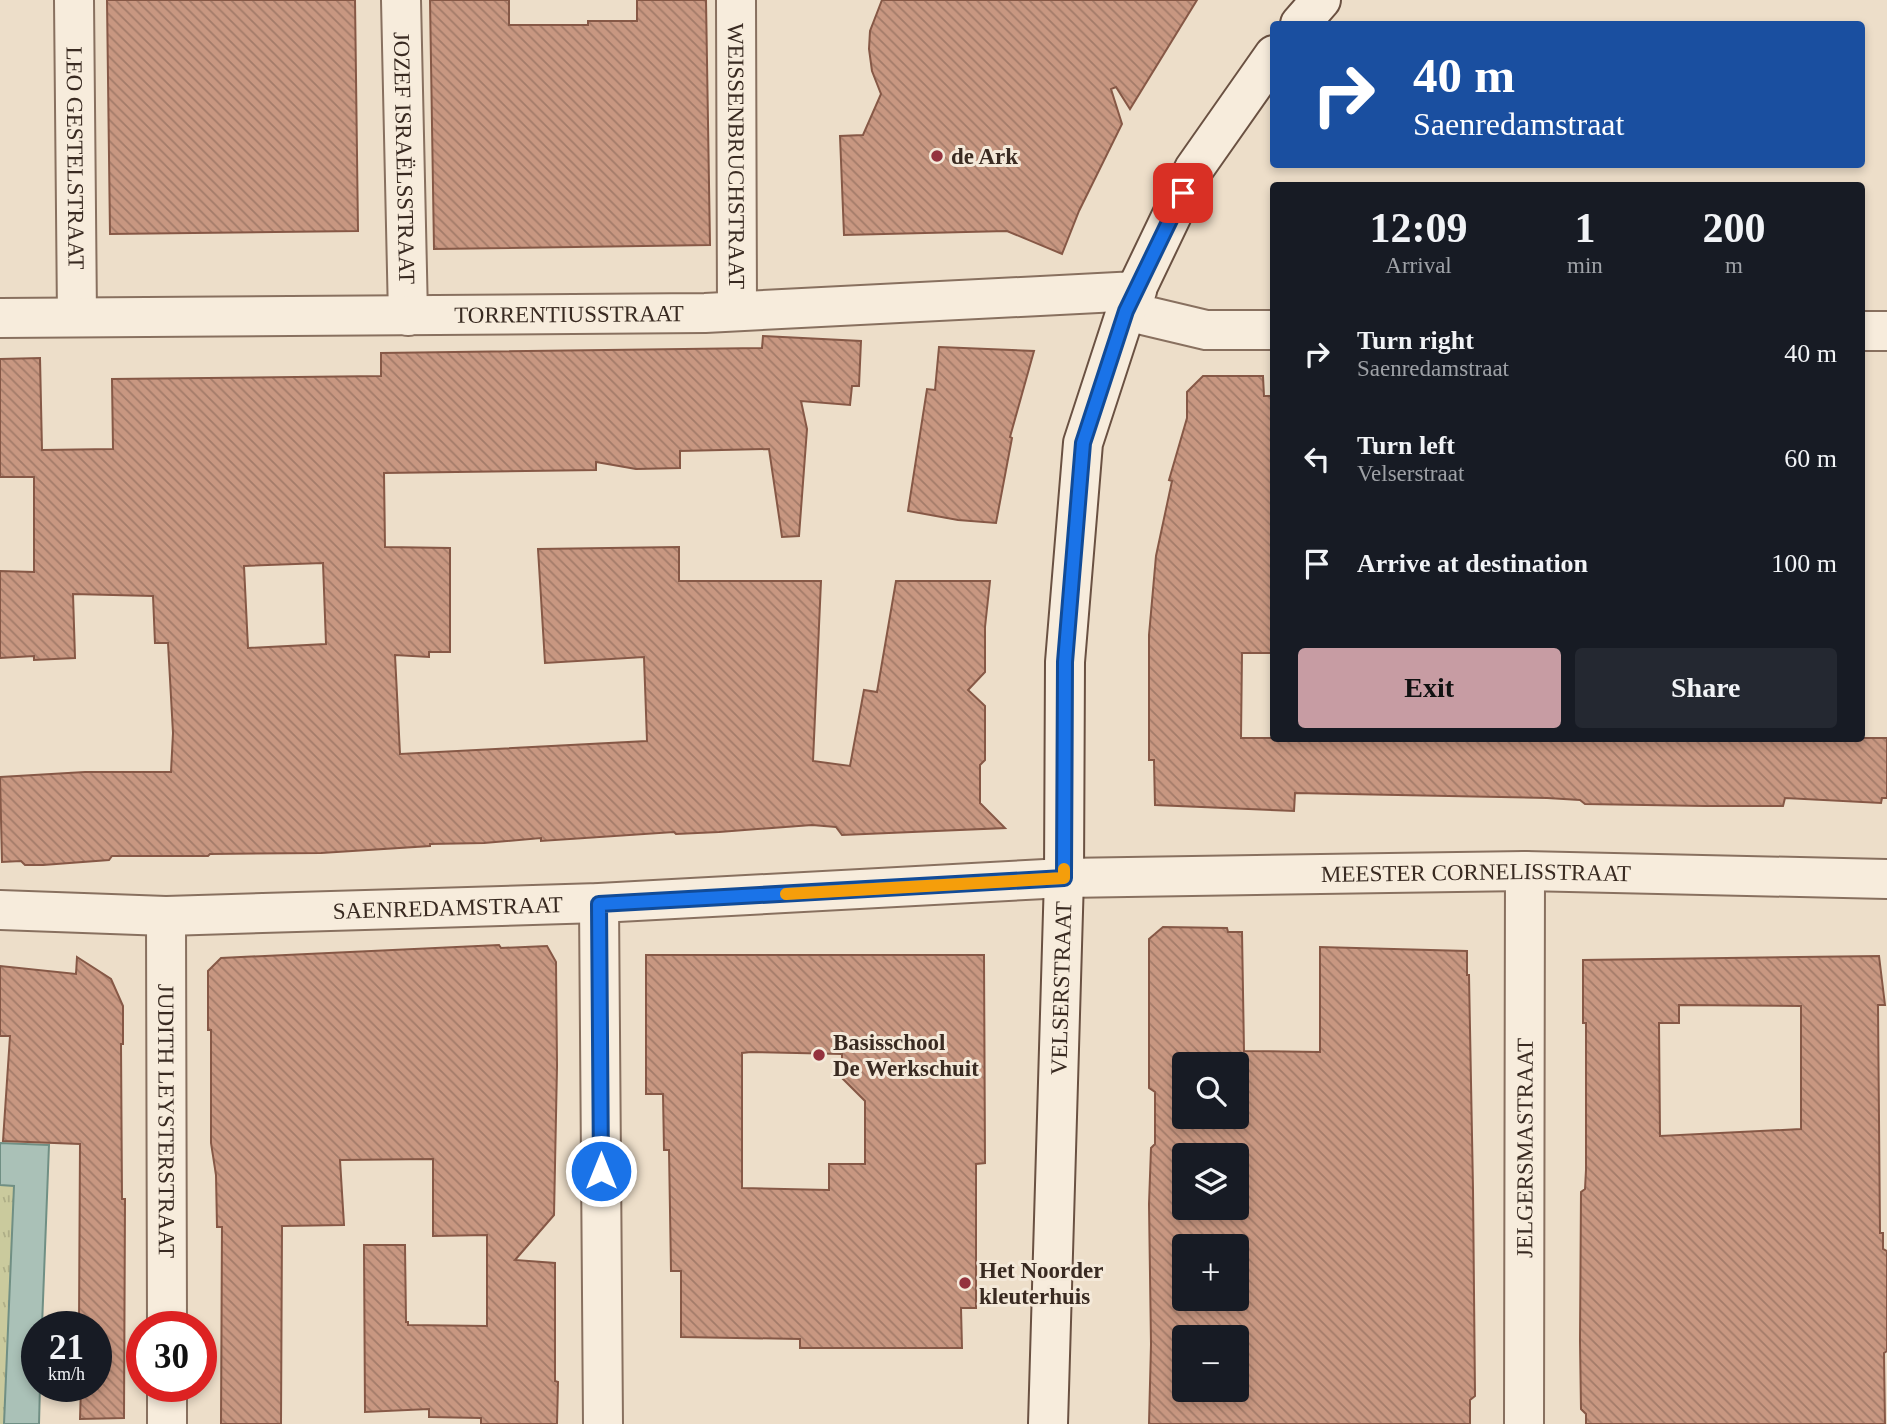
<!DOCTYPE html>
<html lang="en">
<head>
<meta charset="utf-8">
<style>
	body { margin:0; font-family:"Times New Roman",serif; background:#242831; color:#f1f3f6; height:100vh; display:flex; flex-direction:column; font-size:26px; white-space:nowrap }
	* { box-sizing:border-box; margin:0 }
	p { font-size:23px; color:#9ea1a6 }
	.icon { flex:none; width:38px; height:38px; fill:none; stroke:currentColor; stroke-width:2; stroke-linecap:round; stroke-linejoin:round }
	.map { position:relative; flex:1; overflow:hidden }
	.side { position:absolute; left:1270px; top:182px; width:595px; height:560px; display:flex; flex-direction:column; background:#171b24; border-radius:7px; box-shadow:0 4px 10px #0003 }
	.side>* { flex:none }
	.hud { position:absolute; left:1270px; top:21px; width:595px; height:147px; border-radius:7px; box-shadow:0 4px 10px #0003; background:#1a4fa0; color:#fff; overflow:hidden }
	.buttons { position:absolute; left:1172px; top:1052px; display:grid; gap:14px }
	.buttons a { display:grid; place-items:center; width:77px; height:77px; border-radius:7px; background:#171b24; box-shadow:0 4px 10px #0003; font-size:35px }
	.speed { position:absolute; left:21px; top:1311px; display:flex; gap:14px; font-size:35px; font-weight:700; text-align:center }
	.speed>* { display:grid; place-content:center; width:91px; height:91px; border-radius:50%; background:#171b24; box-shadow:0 4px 10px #0003; line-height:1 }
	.speed small { font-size:18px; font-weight:400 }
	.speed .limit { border:10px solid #d22; background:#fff; color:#111 }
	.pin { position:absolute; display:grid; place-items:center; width:60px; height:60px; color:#fff; margin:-30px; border-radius:14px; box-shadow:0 4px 10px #0006 }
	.me { position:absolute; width:77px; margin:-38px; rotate:0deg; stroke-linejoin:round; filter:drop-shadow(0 0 5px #0008) }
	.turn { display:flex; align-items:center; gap:24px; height:147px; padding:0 28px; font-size:32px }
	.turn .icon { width:91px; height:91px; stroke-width:2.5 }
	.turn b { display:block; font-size:49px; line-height:60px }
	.eta { display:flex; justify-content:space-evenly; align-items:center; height:119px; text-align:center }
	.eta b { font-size:42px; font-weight:700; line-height:49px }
	.cta { display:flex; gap:14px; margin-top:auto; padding:14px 28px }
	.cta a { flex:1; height:80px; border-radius:7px; background:#c79ca3; color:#111; font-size:28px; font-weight:700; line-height:80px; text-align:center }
	.cta a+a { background:#242831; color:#f1f3f6 }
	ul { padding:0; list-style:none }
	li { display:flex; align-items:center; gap:21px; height:105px; padding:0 28px }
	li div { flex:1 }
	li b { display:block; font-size:26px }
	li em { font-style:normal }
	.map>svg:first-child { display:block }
	.grass { fill:url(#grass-tufts) }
	.water { fill:#aac1b7; stroke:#708f84; stroke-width:2 }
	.building { fill:url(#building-back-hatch); stroke:#865846; stroke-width:2; fill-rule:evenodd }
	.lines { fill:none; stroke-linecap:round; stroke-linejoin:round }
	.street-casing { stroke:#88705f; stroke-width:42 }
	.secondary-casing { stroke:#6a5142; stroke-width:42 }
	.street { stroke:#f7ecdc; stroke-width:38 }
	.secondary { stroke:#f7ecdc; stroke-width:38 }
	.route-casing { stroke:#114b97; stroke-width:18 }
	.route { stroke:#1a73e8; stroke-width:12 }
	.slow { stroke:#f59e0b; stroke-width:12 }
	.poi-dot { fill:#94323e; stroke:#f4e9d9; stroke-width:2.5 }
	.labels { text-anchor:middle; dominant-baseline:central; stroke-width:6; stroke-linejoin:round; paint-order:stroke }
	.street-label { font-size:23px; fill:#392a21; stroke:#f4e9d9 }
	.poi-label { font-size:23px; font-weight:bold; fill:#392a21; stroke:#f4e9d9; text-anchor:start }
</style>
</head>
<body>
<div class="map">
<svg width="1887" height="1424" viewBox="0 0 1887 1424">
	<defs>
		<pattern id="grass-tufts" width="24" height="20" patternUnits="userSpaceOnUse" patternTransform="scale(1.75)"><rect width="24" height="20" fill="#caca9d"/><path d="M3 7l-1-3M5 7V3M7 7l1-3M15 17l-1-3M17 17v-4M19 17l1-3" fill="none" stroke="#aeae87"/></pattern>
		<pattern id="building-back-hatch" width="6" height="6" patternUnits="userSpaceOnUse" patternTransform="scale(1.75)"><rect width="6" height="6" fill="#c89781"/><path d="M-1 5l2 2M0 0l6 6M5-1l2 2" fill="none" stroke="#a37b69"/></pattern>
	</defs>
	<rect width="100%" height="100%" fill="#eddec9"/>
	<path class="grass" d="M 0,1185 L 14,1186 L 4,1424 L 0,1424 Z"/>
	<path class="water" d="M 0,1143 L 49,1145 L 42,1326 L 37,1326 L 37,1386 L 40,1386 L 39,1424 L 4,1424 L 14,1186 L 0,1185 Z"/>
	<path class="building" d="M 107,0 L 355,0 L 358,231 L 110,234 Z
		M 430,0 L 509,0 L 509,25 L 588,25 L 588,21 L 637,21 L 637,0 L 706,0 L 710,245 L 434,249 Z
		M 882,0 L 1197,0 L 1130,109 L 1116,87 L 1111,89 L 1122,124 L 1079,211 L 1062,254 L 1007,231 L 844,235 L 840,136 L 863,135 L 881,94 L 872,71 L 869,49 L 870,31 Z
		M 763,336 L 861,341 L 859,386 L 852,386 L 850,405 L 801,401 L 807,429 L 799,536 L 782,537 L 769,449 L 680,451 L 680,468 L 636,469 L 596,462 L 596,470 L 384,473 L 385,547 L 450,548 L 450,652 L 429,652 L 429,657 L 395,655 L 400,754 L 647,741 L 644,657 L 545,663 L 538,549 L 679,547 L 679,581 L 821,581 L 813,761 L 850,766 L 864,690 L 877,692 L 896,581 L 990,581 L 985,627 L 985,672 L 968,690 L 985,706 L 985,760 L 980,765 L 980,803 L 1005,828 L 842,835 L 836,827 L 812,825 L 719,832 L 676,834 L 674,832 L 541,841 L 541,838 L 484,843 L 430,844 L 430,846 L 321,853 L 210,854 L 208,856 L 112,856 L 109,860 L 43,865 L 25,865 L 21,861 L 2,862 L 0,777 L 85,772 L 171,772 L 173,733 L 168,643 L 155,643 L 153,596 L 73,594 L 75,658 L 34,660 L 34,656 L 0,658 L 0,571 L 34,572 L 34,477 L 0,477 L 0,359 L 40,358 L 42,450 L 113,449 L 112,379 L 381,376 L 381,353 L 762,348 ZM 323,563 L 326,644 L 248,648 L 244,566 Z
		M 939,347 L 1034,351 L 1010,437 L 1012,438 L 996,523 L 958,520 L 908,511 L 927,389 L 935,390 Z
		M 1203,376 L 1263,376 L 1264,396 L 1274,396 L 1274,653 L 1242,653 L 1241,738 L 1887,738 L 1887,798 L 1882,798 L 1881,803 L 1785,798 L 1783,806 L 1705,806 L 1585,804 L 1580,800 L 1547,798 L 1295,793 L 1294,811 L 1155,805 L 1154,760 L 1149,760 L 1149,635 L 1156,556 L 1172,481 L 1169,480 L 1187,418 L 1187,392 Z
		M 1163,927 L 1227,928 L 1228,932 L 1242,932 L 1244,1051 L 1320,1052 L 1320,947 L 1467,951 L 1467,975 L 1469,975 L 1473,1189 L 1475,1396 L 1470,1400 L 1470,1424 L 1149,1424 L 1151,1344 L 1149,1204 L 1151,1148 L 1155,1144 L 1155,1092 L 1149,1088 L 1149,939 ZM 1185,1064 L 1237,1064 L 1237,1116 L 1185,1116 ZM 1185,1155 L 1237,1155 L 1237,1208 L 1185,1208 ZM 1185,1246 L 1237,1246 L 1237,1298 L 1185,1298 ZM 1185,1337 L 1237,1337 L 1237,1390 L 1185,1390 Z
		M 499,945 L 501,948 L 547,946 L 556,962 L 557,1066 L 554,1215 L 515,1260 L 555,1263 L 555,1381 L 558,1382 L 557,1424 L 481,1424 L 481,1418 L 429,1417 L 429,1409 L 365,1412 L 364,1245 L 405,1245 L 406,1322 L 408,1322 L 408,1325 L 487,1326 L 487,1235 L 433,1236 L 433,1159 L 340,1160 L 344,1225 L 282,1226 L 281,1424 L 221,1424 L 222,1227 L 217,1227 L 216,1175 L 211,1143 L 211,1030 L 208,1030 L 208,971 L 221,958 Z
		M 646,955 L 984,955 L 985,1163 L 976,1164 L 976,1308 L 961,1308 L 962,1348 L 800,1348 L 800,1339 L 681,1337 L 681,1271 L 671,1271 L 669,1150 L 664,1150 L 663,1094 L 646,1094 ZM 751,1052 L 842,1054 L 842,1078 L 865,1101 L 865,1164 L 829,1164 L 829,1190 L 742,1188 L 742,1053 Z
		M 1879,956 L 1885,1005 L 1878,1005 L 1880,1233 L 1883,1233 L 1883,1249 L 1887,1251 L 1887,1351 L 1884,1353 L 1885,1424 L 1586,1424 L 1586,1414 L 1581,1409 L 1580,1341 L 1581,1192 L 1585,1189 L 1586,1170 L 1586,1023 L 1583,1023 L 1583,960 ZM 1679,1005 L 1801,1006 L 1801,1129 L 1660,1136 L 1659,1023 L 1679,1023 Z
		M 77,957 L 111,979 L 123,1006 L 123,1044 L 121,1044 L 122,1199 L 125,1199 L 124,1418 L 80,1419 L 81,1386 L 96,1386 L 96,1326 L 79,1326 L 80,1144 L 3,1141 L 10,1036 L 0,1036 L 0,966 L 76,974 Z"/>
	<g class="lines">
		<g class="street-casing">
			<g id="street">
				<path id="s1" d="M 74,0 L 77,316"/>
				<path id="s2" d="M 401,0 L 408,316"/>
				<path id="s3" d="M 736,0 L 737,310"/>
				<path d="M 1126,311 L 1206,330 L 1274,330"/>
				<path id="s4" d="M 0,318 L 705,313 L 1137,291"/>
				<path d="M 1862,331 L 1887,331"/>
				<path d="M 599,903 L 603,1424"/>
				<path id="s5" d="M 0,910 L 166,916 L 599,903 L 1064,878 L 1525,871 L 1887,879"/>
				<path id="s6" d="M 166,916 L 167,1326"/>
				<path d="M 167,1386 L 167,1424"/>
				<path id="s7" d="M 1524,1424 L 1525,871"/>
			</g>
		</g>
		<g class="secondary-casing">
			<g id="secondary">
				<path d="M 1300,24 L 1321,0"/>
				<path id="s8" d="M 1048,1424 L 1064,878 L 1065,662 L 1083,443 L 1126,311 L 1194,169 L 1274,55"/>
			</g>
		</g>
		<use href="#street" class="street"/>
		<use href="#secondary" class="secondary"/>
	</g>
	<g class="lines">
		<g class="route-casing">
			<path id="route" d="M 601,1171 L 599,904 L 1064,878 L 1065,662 L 1083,443 L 1126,311 L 1183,193"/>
		</g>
		<use href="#route" class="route"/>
		<path class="slow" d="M 786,894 L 1064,878 L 1064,869"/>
	</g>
	<g class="poi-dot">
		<circle cx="937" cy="156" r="7"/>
		<circle cx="819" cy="1055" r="7"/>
		<circle cx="965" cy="1283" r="7"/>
	</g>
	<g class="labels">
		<g class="street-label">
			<text stroke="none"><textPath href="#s3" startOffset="156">WEISSENBRUCHSTRAAT</textPath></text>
			<text stroke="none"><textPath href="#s1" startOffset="158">LEO GESTELSTRAAT</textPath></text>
			<text stroke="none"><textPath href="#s2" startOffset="158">JOZEF ISRAËLSSTRAAT</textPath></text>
			<text stroke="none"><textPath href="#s4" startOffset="569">TORRENTIUSSTRAAT</textPath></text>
			<text stroke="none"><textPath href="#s5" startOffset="1477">MEESTER CORNELISSTRAAT</textPath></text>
			<text stroke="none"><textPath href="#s5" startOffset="448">SAENREDAMSTRAAT</textPath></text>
			<text stroke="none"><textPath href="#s8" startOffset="436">VELSERSTRAAT</textPath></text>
			<text stroke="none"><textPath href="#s6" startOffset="205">JUDITH LEYSTERSTRAAT</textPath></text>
			<text stroke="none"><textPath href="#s7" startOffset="276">JELGERSMASTRAAT</textPath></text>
		</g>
		<g class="poi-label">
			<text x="951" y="156">de Ark</text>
			<text x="833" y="1042">Basisschool<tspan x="833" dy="26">De Werkschuit</tspan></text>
			<text x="979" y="1270">Het Noorder<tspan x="979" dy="26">kleuterhuis</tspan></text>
		</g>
	</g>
</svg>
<div class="buttons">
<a><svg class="icon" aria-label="search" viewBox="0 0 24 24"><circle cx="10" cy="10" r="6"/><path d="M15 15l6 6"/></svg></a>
<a><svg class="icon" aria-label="layers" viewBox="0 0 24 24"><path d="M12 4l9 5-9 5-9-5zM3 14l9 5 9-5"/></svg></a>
<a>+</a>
<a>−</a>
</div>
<div class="speed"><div>21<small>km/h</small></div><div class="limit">30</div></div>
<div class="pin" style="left:1183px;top:193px;background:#d93025"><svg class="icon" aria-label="arrive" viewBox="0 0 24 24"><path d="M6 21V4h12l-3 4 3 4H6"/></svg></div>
<svg class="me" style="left:601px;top:1171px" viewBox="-20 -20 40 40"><circle r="17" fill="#1a73e8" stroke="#fff" stroke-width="3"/><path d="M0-11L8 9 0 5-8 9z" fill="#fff"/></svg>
<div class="hud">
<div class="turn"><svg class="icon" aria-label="right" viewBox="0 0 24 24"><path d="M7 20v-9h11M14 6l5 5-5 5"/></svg><div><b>40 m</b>Saenredamstraat</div></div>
</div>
<section class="side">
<div class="eta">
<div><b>12:09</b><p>Arrival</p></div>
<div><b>1</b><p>min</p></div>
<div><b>200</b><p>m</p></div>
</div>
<ul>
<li><svg class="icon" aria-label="right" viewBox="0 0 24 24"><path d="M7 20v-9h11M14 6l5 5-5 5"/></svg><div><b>Turn right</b><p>Saenredamstraat</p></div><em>40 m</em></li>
<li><svg class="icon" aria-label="left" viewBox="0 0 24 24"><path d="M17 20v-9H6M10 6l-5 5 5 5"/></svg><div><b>Turn left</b><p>Velserstraat</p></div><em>60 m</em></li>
<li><svg class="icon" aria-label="arrive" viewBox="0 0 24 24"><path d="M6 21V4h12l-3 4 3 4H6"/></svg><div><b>Arrive at destination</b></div><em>100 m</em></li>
</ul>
<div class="cta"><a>Exit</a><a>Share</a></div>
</section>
</div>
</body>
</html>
